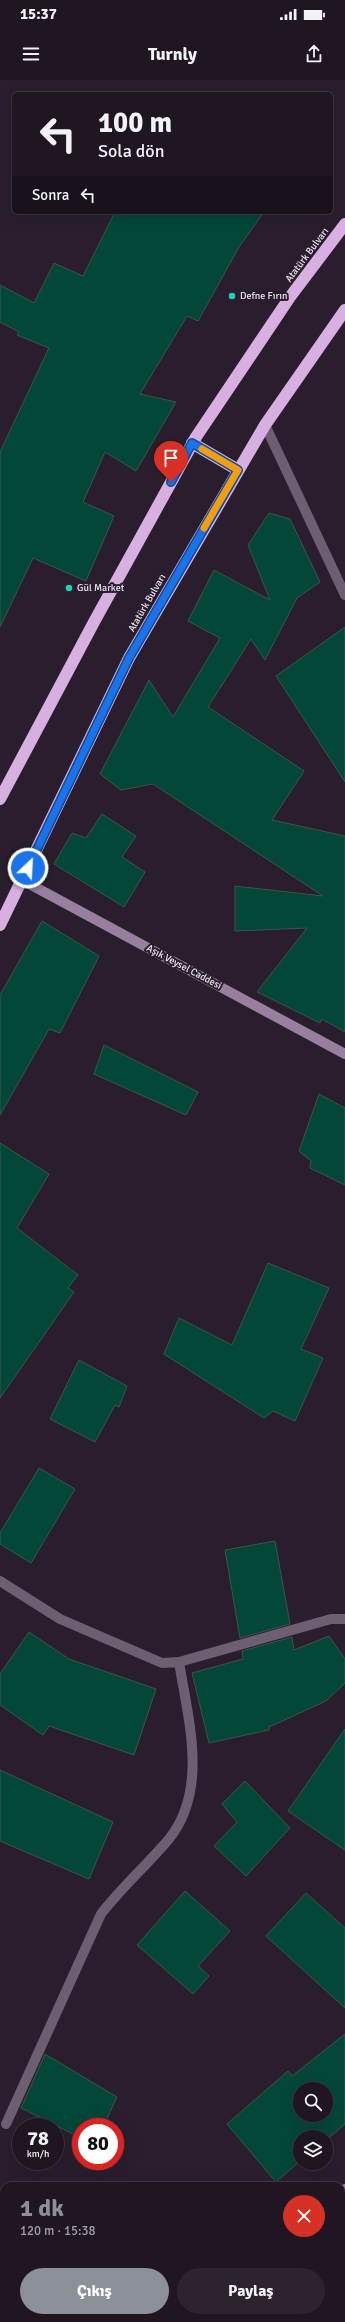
<!DOCTYPE html>
<html lang="tr">
<head>
<meta charset="utf-8">
<style>
	body { margin:0; font-family:Signika,sans-serif; background:#2d232f; color:#f1f3f6; height:100vh; display:flex; flex-direction:column; font-size:15px; white-space:nowrap }
	* { box-sizing:border-box; margin:0 }
	p { font-size:13px; color:#a29fa5 }
	.icon { flex:none; width:22px; height:22px; fill:none; stroke:currentColor; stroke-width:2; stroke-linecap:round; stroke-linejoin:round }
	.map { position:relative; flex:1; overflow:hidden }
	.drawer { position:absolute; left:0px; top:2102px; width:345px; height:140px; display:flex; flex-direction:column; background:#201622; border-radius:12px 12px 0 0; box-shadow:0 4px 16px #0002,0 0 0 1px #3d3540 }
	.drawer>* { flex:none }
	.banner { position:absolute; left:12px; top:12px; width:321px; height:122px; border-radius:6px; box-shadow:0 4px 16px #0002,0 0 0 1px #3d3540; background:#201622; color:#f1f3f6; overflow:hidden }
	.buttons { position:absolute; left:293px; top:2002px; display:grid; gap:8px }
	.buttons a { display:grid; place-items:center; width:40px; height:40px; border-radius:50%; background:#201622; box-shadow:0 4px 16px #0002,0 0 0 1px #3d3540; font-size:20px }
	.speed { position:absolute; left:12px; top:2038px; display:flex; gap:8px; font-size:20px; font-weight:700; text-align:center }
	.speed>* { display:grid; place-content:center; width:52px; height:52px; border-radius:50%; background:#201622; box-shadow:0 4px 16px #0002,0 0 0 1px #3d3540; line-height:1 }
	.speed small { font-size:10px; font-weight:400 }
	.speed .limit { border:6px solid #d22; background:#fff; color:#111 }
	.pin { position:absolute; display:grid; place-items:center; width:34px; height:34px; color:#fff; margin:-41px -17px; border-radius:50% 50% 50% 0; rotate:-45deg; box-shadow:0 0 4px #0007 }
	.pin .icon { rotate:45deg }
	.me { position:absolute; width:44px; margin:-22px; rotate:25deg; stroke-linejoin:round; filter:drop-shadow(0 0 3px #0008) }
	.turn { display:flex; align-items:center; gap:14px; height:84px; padding:0 20px; font-size:18px }
	.turn .icon { width:52px; height:52px; stroke-width:2.5 }
	.turn b { display:block; font-size:28px; line-height:34px }
	.then { display:flex; align-items:center; height:38px; padding:0 20px; background:#0003; gap:8px; font-size:15px }
	.round { display:grid; place-items:center; flex:none; width:42px; height:42px; border-radius:21px; background:#2d232f }
	.summary { display:flex; align-items:center; justify-content:space-between; height:68px; padding:0 20px }
	h1 { font-size:24px; font-weight:700; line-height:30px; color:#8c9099 }
	.primary-button { display:flex; gap:8px; margin-top:auto; padding:8px 20px }
	.primary-button a { flex:1; height:46px; border-radius:24px; background:#8c9099; color:#fff; font-size:16px; font-weight:700; line-height:46px; text-align:center }
	.primary-button a+a { background:#2d232f; color:#f1f3f6 }
	.status { display:flex; justify-content:space-between; align-items:center; height:28px; padding:0 20px; background:#201622; direction:ltr }
	.status svg { height:11px; fill:currentColor }
	header { display:flex; justify-content:space-between; align-items:center; height:52px; padding:0 20px; background:#201622; font-size:18px; font-weight:700 }
	.map>svg:first-child { display:block }
	.building { fill:#034739; stroke:#3b554d; fill-rule:evenodd }
	.lines { fill:none; stroke-linecap:round; stroke-linejoin:round }
	.street { stroke:#6e5e72; stroke-width:10 }
	.secondary { stroke:#987f9f; stroke-width:10 }
	.highway { stroke:#d7afe1; stroke-width:12 }
	.route-casing { stroke:#114b97; stroke-width:10 }
	.route { stroke:#1a73e8; stroke-width:7 }
	.slow { stroke:#f59e0b; stroke-width:7 }
	.poi-dot { fill:#1bd5b1; stroke:#2a1e2e; stroke-width:1.5 }
	.labels { text-anchor:middle; dominant-baseline:central; stroke-width:4; stroke-linejoin:round; paint-order:stroke }
	.street-label { font-size:10px; fill:#eee5f0; stroke:#2a1e2e }
	.poi-label { font-size:10px; fill:#eee5f0; stroke:#2a1e2e; text-anchor:start }
</style>
</head>
<body>
<div class="status"><b>15:37</b><svg viewBox="0 0 49 12"><path d="M0 12V9h3v3zM5 12V6h3v6zM10 12V3h3v9zM15 12V0h3v12zM26 1h20v11H26zM47 4h2v5h-2z"/></svg></div>
<header><svg class="icon" aria-label="menu" viewBox="0 0 24 24"><path d="M4 6h16M4 12h16M4 18h16"/></svg>Turnly<svg class="icon" aria-label="share" viewBox="0 0 24 24"><path d="M12 15V3M7 8l5-5 5 5M5 13v7h14v-7"/></svg></header>
<div class="map">
<svg width="345" height="2242" viewBox="0 0 345 2242">
	<rect width="100%" height="100%" fill="#2a1e2e"/>
	<path class="building" d="M 115,132 L 264,132 L 239,167 L 198,241 L 187,236 L 140,314 L 176,322 L 136,391 L 105,372 L 83,422 L 114,436 L 86,501 L 33,478 L 0,547 L 0,372 L 49,268 L 17,255 L 19,252 L 0,242 L 0,205 L 34,223 L 54,183 L 83,196 Z
		M 269,433 L 290,439 L 320,502 L 297,518 L 265,580 L 251,559 L 208,627 L 304,691 L 272,740 L 345,756 L 345,952 L 322,939 L 320,943 L 257,912 L 307,848 L 235,851 L 235,806 L 323,816 L 153,704 L 121,710 L 100,694 L 149,600 L 173,637 L 220,558 L 188,541 L 214,490 L 270,520 L 248,465 Z
		M 345,547 L 345,702 L 276,596 Z
		M 102,734 L 136,756 L 122,777 L 145,792 L 124,827 L 54,784 L 72,753 L 86,758 Z
		M 42,841 L 99,876 L 60,953 L 49,949 L 0,1035 L 0,915 Z
		M 104,965 L 198,1012 L 186,1035 L 94,994 Z
		M 319,1014 L 345,1028 L 345,1105 L 310,1088 L 311,1081 L 299,1071 Z
		M 0,1063 L 49,1094 L 17,1148 L 78,1195 L 68,1208 L 74,1212 L 0,1318 Z
		M 268,1183 L 329,1208 L 301,1269 L 323,1278 L 295,1341 L 273,1331 L 264,1338 L 164,1274 L 179,1238 L 232,1265 Z
		M 79,1280 L 127,1306 L 119,1327 L 115,1325 L 95,1362 L 50,1339 Z
		M 39,1388 L 75,1409 L 31,1483 L 0,1464 L 0,1453 Z
		M 275,1461 L 290,1544 L 240,1558 L 225,1470 Z
		M 29,1552 L 69,1579 L 156,1609 L 134,1675 L 49,1646 L 43,1655 L 0,1625 L 0,1594 Z
		M 329,1556 L 345,1579 L 345,1603 L 326,1621 L 269,1647 L 269,1650 L 209,1663 L 192,1593 L 243,1579 L 242,1571 L 292,1557 L 294,1570 Z
		M 345,1649 L 345,1770 L 288,1731 Z
		M 0,1690 L 113,1742 L 89,1799 L 0,1761 Z
		M 245,1701 L 290,1748 L 246,1796 L 214,1766 L 237,1742 L 222,1724 Z
		M 185,1811 L 230,1851 L 198,1886 L 209,1896 L 193,1914 L 137,1865 Z
		M 306,1813 L 345,1848 L 345,1928 L 266,1856 Z
		M 345,1954 L 345,2044 L 326,2060 L 326,2057 L 300,2057 L 300,2081 L 276,2102 L 227,2044 L 288,1991 L 292,1996 ZM 300,2009 L 326,2009 L 326,2035 L 300,2035 Z
		M 45,1974 L 117,2017 L 103,2047 L 81,2047 L 81,2058 L 21,2028 Z"/>
	<g class="lines">
		<path class="street" d="M 265,345 L 345,515
			M 0,1501 L 60,1539 L 162,1583 L 179,1582 L 331,1539 L 345,1539
			M 6,2044 L 101,1834 C 122,1807 147,1785 169,1759 C 209,1709 188,1639 179,1582
			M 250,2238 L 258,2242"/>
		<path class="secondary" d="M 22,800 L 345,974
			M 341,2112 L 345,2109
			M 164,2242 L 169,2238"/>
		<path class="highway" d="M 192,363 L 238,390
			M 0,719 L 94,542 L 196,357 L 290,217 L 345,144
			M 0,845 L 129,578 L 265,345 L 345,230"/>
	</g>
	<g class="lines">
		<g class="route-casing">
			<path id="route" d="M 28,788 L 129,578 L 238,390 L 192,363 L 171,402"/>
		</g>
		<use href="#route" class="route"/>
		<path class="slow" d="M 202,369 L 238,390 L 204,448"/>
	</g>
	<g class="poi-dot">
		<circle cx="232" cy="216" r="4"/>
		<circle cx="69" cy="508" r="4"/>
	</g>
	<g class="labels">
		<g class="street-label">
			<text transform="translate(307 175) rotate(-53)">Atatürk Bulvarı</text>
			<text transform="translate(147 523) rotate(-60)">Atatürk Bulvarı</text>
			<text transform="translate(184 887) rotate(28)">Aşık Veysel Caddesi</text>
		</g>
		<g class="poi-label">
			<text x="240" y="216">Defne Fırın</text>
			<text x="77" y="508">Gül Market</text>
		</g>
	</g>
</svg>
<div class="buttons">
<a><svg class="icon" aria-label="search" viewBox="0 0 24 24"><circle cx="10" cy="10" r="6"/><path d="M15 15l6 6"/></svg></a>
<a><svg class="icon" aria-label="layers" viewBox="0 0 24 24"><path d="M12 4l9 5-9 5-9-5zM3 14l9 5 9-5"/></svg></a>
</div>
<div class="speed"><div>78<small>km/h</small></div><div class="limit">80</div></div>
<div class="pin" style="left:171px;top:402px;background:#d93025"><svg class="icon" aria-label="arrive" viewBox="0 0 24 24"><path d="M6 21V4h12l-3 4 3 4H6"/></svg></div>
<svg class="me" style="left:28px;top:788px" viewBox="-20 -20 40 40"><circle r="17" fill="#1a73e8" stroke="#fff" stroke-width="3"/><path d="M0-11L8 9 0 5-8 9z" fill="#fff"/></svg>
<div class="banner">
<div class="turn"><svg class="icon" aria-label="left" viewBox="0 0 24 24"><path d="M17 20v-9H6M10 6l-5 5 5 5"/></svg><div><b>100 m</b>Sola dön</div></div>
<div class="then">Sonra<svg class="icon" aria-label="left" viewBox="0 0 24 24"><path d="M17 20v-9H6M10 6l-5 5 5 5"/></svg></div>
</div>
<section class="drawer">
<div class="summary"><div><h1>1 dk</h1><p>120 m · 15:38</p></div><a class="round" style="background:#d93025;color:#fff"><svg class="icon" aria-label="close" viewBox="0 0 24 24"><path d="M6 6l12 12M18 6L6 18"/></svg></a></div>
<div class="primary-button"><a>Çıkış</a><a>Paylaş</a></div>
</section>
</div>
</body>
</html>
